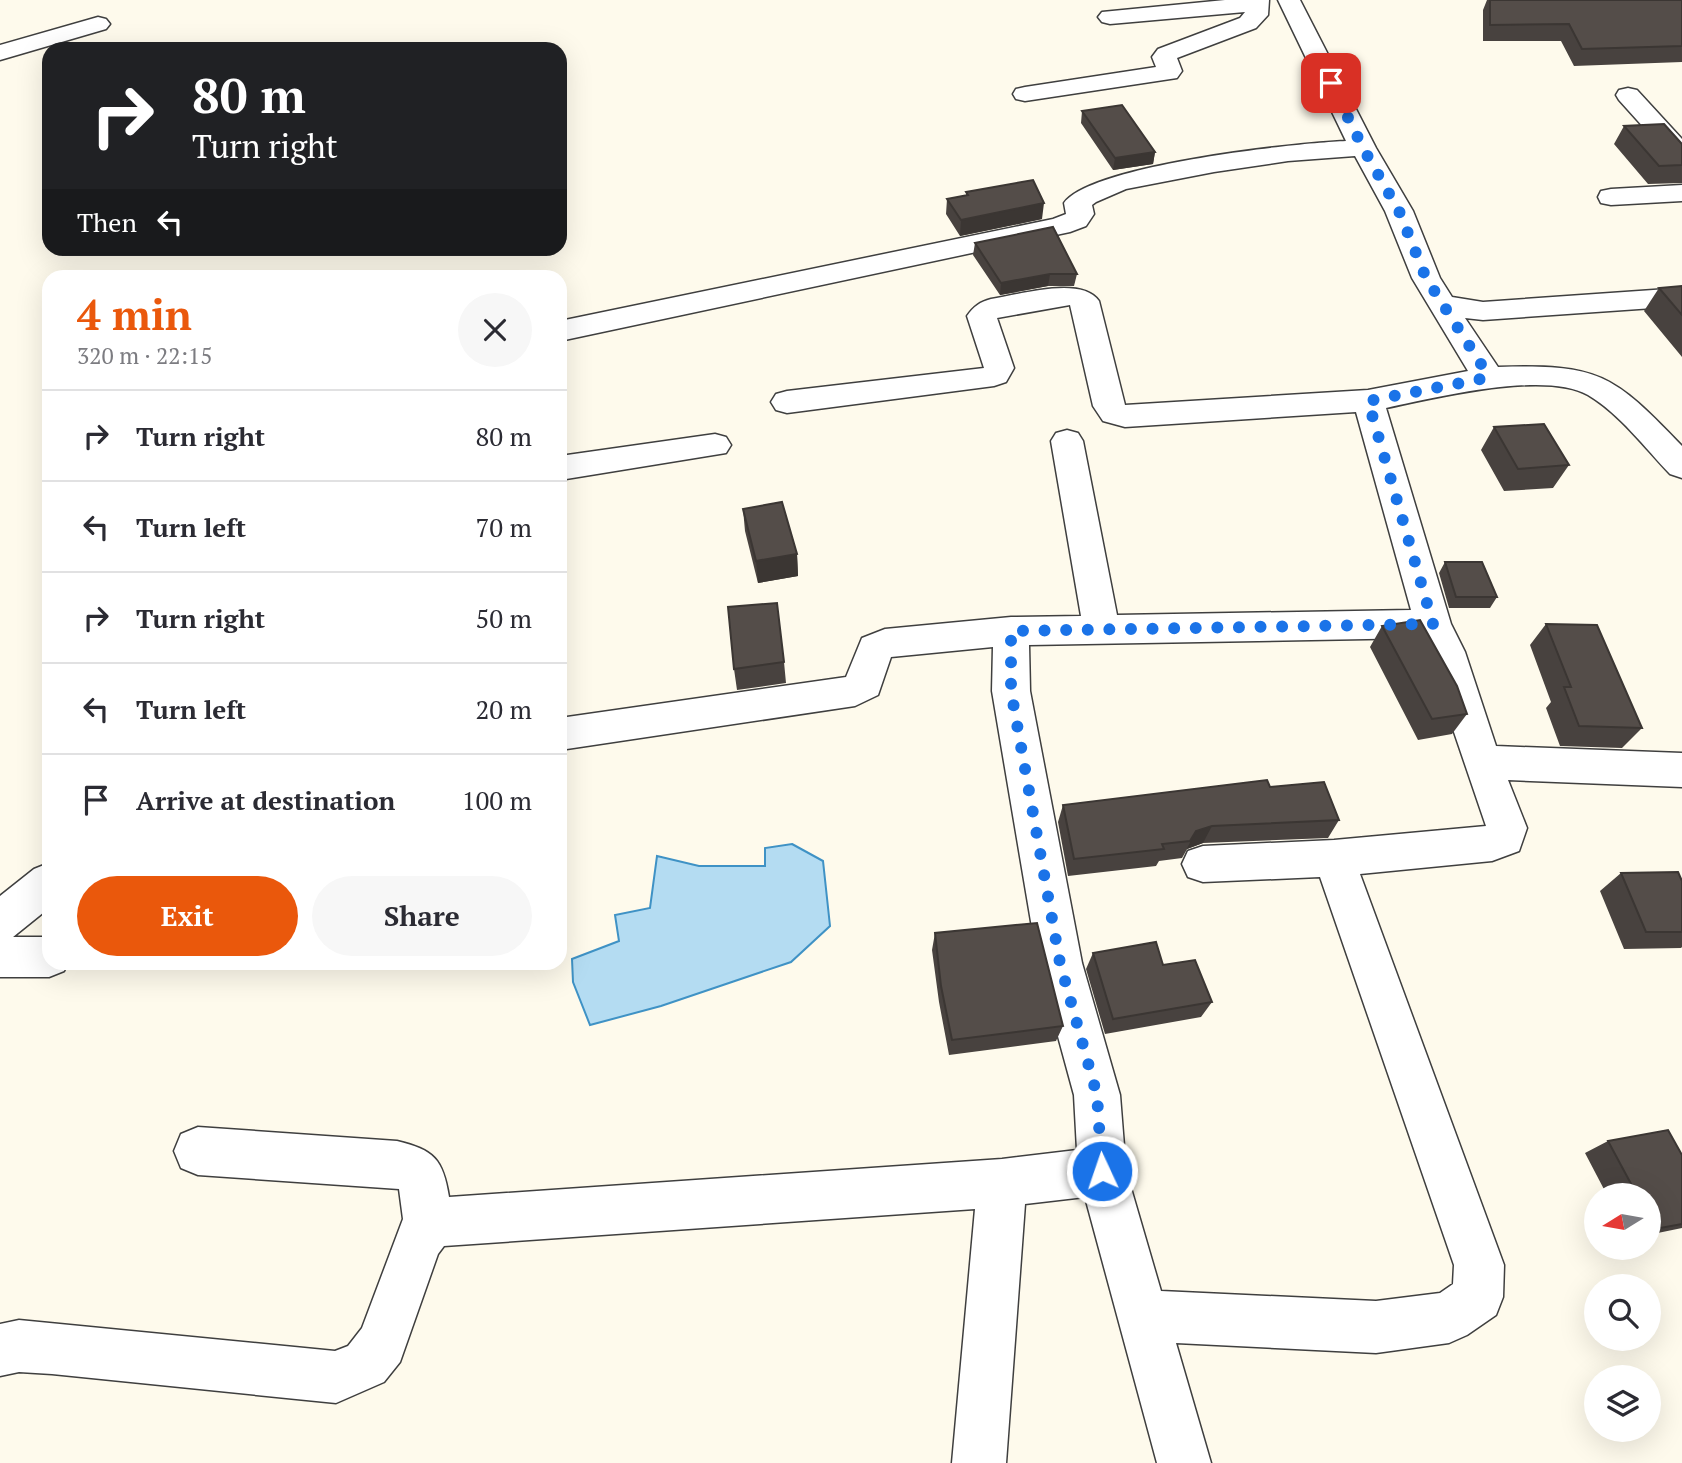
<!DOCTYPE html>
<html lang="en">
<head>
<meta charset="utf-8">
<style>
	body { margin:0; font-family:"PT Serif",serif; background:#f7f7f7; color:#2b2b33; height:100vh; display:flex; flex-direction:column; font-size:26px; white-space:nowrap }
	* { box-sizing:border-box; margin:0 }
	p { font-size:23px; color:#7c7c81 }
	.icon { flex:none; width:38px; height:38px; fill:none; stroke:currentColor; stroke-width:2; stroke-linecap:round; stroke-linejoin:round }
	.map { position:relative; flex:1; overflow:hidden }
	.drawer { position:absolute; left:42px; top:270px; width:525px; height:700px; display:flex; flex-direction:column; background:#fff; border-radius:21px; box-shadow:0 7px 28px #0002 }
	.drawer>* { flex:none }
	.guide { position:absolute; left:42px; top:42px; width:525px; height:214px; border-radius:21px; box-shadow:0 7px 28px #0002; background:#202124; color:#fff; overflow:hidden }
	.needle { width:46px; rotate:259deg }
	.fabs { position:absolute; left:1584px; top:1183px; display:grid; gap:14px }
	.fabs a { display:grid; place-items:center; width:77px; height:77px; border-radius:50%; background:#fff; box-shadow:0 7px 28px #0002; font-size:35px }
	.pin { position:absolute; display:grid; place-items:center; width:60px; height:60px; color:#fff; margin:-30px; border-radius:14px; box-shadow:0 4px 10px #0006 }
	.me { position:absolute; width:77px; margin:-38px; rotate:357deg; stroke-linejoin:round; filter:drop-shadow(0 0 5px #0008) }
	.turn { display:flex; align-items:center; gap:24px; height:147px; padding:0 35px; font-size:32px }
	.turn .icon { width:91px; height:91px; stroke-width:2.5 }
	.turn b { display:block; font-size:49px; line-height:60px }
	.then { display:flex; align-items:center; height:66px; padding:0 35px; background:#0003; gap:14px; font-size:26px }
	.round { display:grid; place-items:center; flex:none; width:74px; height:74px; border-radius:37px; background:#f7f7f7 }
	.headline { display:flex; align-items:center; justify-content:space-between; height:119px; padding:0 35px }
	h1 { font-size:42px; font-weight:800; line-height:52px; color:#ea580c }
	.primary-button { display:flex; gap:14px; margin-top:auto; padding:14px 35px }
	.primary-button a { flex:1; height:80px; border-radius:42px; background:#ea580c; color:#fff; font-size:28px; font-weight:800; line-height:80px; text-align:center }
	.primary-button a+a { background:#f7f7f7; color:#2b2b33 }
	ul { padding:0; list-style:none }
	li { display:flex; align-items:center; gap:21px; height:91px; padding:0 35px; border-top:2px solid #e1e1e2 }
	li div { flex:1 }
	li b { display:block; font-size:26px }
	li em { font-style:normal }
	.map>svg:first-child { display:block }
	.water { fill:#b4dcf2; stroke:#3f92c5; stroke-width:2 }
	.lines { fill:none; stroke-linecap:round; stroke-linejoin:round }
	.minor-casing { stroke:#3f3f3f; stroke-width:3 }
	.minor { fill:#fff; fill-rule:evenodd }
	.wall { fill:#48423f }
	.shaded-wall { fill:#3b3633 }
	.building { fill:#544d49; stroke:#3b3633; stroke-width:2 }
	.route { stroke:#1a73e8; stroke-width:12; stroke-dasharray:0 21.6 }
</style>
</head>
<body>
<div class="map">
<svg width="1682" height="1463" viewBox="0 0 1682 1463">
	<rect width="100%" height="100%" fill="#fefaec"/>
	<path class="water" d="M 792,844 L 823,861 L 830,926 L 791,962 L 661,1006 L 590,1025 L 573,982 L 572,959 L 619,941 L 615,915 L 650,908 L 657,856 L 699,866 L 765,866 L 765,848 Z"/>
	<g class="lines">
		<g class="minor-casing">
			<path id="minor" d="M 1225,0 L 1269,0 L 1268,15 L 1256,28 L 1177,58 L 1182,71 L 1177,78 L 1025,101 L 1016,99 L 1013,94 L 1016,89 L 1025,87 L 1156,67 L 1152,57 L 1158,49 L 1240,18 L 1245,12 L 1110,24 L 1102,22 L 1098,17 L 1102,12 Z
				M 1278,0 L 1300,0 L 1376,148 L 1413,211 L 1440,278 L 1452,297 L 1483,302 L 1682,288 L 1682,306 L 1483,320 L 1465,318 L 1498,367 C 1599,364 1613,374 1682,446 L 1682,478 L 1670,474 C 1645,448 1620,414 1588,395 C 1545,370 1434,398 1386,408 L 1451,624 L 1465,652 L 1496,746 L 1682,753 L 1682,787 L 1508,780 L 1527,828 L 1519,851 L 1492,861 L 1360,874 L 1504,1265 L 1503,1297 L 1496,1315 L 1467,1335 L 1449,1343 L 1376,1353 L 1176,1343 L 1211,1463 L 1157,1463 L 1085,1197 L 1025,1204 L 1006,1463 L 952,1463 L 975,1209 L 444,1246 L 438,1254 L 400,1362 L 384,1382 L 336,1403 L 52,1374 L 19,1372 L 0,1376 L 0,1324 L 19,1320 L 335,1351 L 348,1346 L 362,1328 L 403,1219 L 399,1189 L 198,1175 L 181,1168 L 174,1151 L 181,1134 L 198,1127 L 397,1141 C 434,1150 443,1159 449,1197 L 1002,1159 L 1077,1150 L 1074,1095 L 1038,963 L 992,691 L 993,647 L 891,657 L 878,695 L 855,706 L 560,750 L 560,718 L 846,677 L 862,638 L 885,629 L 1011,617 L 1081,616 L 1051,441 L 1056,433 L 1067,430 L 1078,433 L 1083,441 L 1117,615 L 1411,610 L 1356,412 L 1125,427 L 1103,421 L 1093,406 L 1070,305 L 997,318 L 1014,368 L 1006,382 L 994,386 L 787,413 L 776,410 L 771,402 L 776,394 L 787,391 L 984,368 L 967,316 C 974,306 980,302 991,299 C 1018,295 1082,275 1099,301 L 1125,405 L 1368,390 L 1468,371 L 1412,278 L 1385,211 L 1355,156 L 1288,161 L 1214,172 L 1126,189 L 1096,202 L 1092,205 L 1094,214 L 1086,226 L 1070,232 L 560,341 L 560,321 L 1053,219 L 1066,214 L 1064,203 C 1091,165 1296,143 1346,141 ZM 1422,638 L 1486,826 L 1334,840 L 1203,846 L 1188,851 L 1182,864 L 1188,877 L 1203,882 L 1320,877 L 1454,1265 L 1453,1284 L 1440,1293 L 1376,1301 L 1161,1291 L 1126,1171 L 1120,1095 L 1082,963 L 1030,691 L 1029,645 Z
				M 98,17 L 106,19 L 110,24 L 106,29 L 0,60 L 0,45 Z
				M 1628,88 L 1637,90 L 1682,139 L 1682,162 L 1673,160 L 1619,100 L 1616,95 L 1619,90 Z
				M 1682,185 L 1682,201 L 1611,205 L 1601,203 L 1598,197 L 1601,191 L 1611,189 Z
				M 715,434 L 726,437 L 731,445 L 726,453 L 560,480 L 560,456 Z
				M 49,863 L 49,908 L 13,937 L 49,937 L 49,962 L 68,962 L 64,971 L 49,977 L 0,977 L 0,896 L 34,869 Z"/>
		</g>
		<use href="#minor" class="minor"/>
	</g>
	<path class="wall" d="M 1487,0 L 1682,0 L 1682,62 L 1574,66 L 1561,41 L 1483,41 L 1483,10 Z
		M 1082,111 L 1155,152 L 1153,164 L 1113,170 L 1081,123 Z
		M 1624,126 L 1682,144 L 1682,183 L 1648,184 L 1614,144 Z
		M 966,192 L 1042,219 L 960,236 L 946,214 L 947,199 L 966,195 Z
		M 975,243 L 1077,274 L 1074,286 L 1048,286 L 1000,295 L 973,255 Z
		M 1682,286 L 1682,357 L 1644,311 L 1659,288 Z
		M 1494,427 L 1569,465 L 1553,488 L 1504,491 L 1481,450 Z
		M 743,509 L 797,554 L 798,576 L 758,583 L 745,531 Z
		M 1445,562 L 1497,597 L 1490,608 L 1449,608 L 1439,573 Z
		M 1546,624 L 1642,728 L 1622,748 L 1560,746 L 1546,708 L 1551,702 L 1530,645 Z
		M 1382,626 L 1467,714 L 1452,734 L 1418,740 L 1370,647 Z
		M 784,662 L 786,683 L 737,690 L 734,669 Z
		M 1270,787 L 1339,820 L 1328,838 L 1203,843 L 1187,849 L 1182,858 L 1159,861 L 1156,866 L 1068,876 L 1058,822 L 1063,805 Z
		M 1621,873 L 1682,881 L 1682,947 L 1681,948 L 1624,949 L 1600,891 Z
		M 935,933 L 1063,1026 L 1056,1041 L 949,1055 L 939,1002 L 932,950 Z
		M 1093,953 L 1163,965 L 1212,1002 L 1201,1017 L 1105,1034 L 1086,969 Z
		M 1608,1141 L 1682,1155 L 1682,1228 L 1648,1235 L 1648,1195 L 1607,1195 L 1585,1153 Z"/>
	<path class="shaded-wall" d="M 1155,152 L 1153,164 L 1113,170 L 1115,158 Z
		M 1044,203 L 1042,219 L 960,236 L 961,220 Z
		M 1050,274 L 1048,286 L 1000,295 L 1001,283 Z
		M 797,554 L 798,576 L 758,583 L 756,561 Z
		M 1212,826 L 1203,843 L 1187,849 L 1182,858 L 1196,831 Z"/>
	<path class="building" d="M 1490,0 L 1682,0 L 1682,46 L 1582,49 L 1569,24 L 1490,25 Z
		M 1122,105 L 1155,152 L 1115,158 L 1082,111 Z
		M 1664,124 L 1682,144 L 1682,165 L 1659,166 L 1624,126 Z
		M 1033,180 L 1044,203 L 961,220 L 947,199 L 968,195 L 966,192 Z
		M 1053,227 L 1077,274 L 1050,274 L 1001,283 L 975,243 Z
		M 1682,286 L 1682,315 L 1659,288 Z
		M 1544,424 L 1569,465 L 1518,469 L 1494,427 Z
		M 782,502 L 797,554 L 756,561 L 743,509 Z
		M 1445,562 L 1482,562 L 1497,597 L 1456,597 Z
		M 777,603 L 784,662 L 734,669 L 728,607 Z
		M 1420,620 L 1457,686 L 1467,714 L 1432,719 L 1382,626 Z
		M 1546,624 L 1597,625 L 1642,728 L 1579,726 L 1564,687 L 1571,687 Z
		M 1267,780 L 1270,787 L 1324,782 L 1339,820 L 1212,826 L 1196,831 L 1190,841 L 1162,844 L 1164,849 L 1074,859 L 1063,805 Z
		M 1678,872 L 1682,881 L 1682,932 L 1646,932 L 1621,873 Z
		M 1037,923 L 1063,1026 L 952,1040 L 941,986 L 935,933 Z
		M 1156,942 L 1163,965 L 1195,960 L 1212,1002 L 1113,1019 L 1093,953 Z
		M 1668,1130 L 1682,1155 L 1682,1224 L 1655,1229 L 1648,1216 L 1648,1195 L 1637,1195 L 1608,1141 Z"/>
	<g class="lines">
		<path class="route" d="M 1102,1171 L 1097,1095 L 1060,963 L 1011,691 L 1011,631 L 1433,624 L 1368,401 L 1486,378 L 1481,364 L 1426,278 L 1399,211 L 1363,148 L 1331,83"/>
	</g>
</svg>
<div class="fabs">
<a><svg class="needle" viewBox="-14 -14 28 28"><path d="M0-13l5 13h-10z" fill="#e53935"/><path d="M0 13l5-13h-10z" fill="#7c7c81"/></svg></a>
<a><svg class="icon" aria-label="search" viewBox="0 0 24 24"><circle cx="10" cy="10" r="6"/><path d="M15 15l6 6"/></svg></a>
<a><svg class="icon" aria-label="layers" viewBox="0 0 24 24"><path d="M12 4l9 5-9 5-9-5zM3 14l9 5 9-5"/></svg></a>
</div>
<div class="pin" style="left:1331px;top:83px;background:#d93025"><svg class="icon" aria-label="arrive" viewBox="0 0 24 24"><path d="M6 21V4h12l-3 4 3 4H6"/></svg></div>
<svg class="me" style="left:1102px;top:1171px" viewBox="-20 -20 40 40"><circle r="17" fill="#1a73e8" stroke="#fff" stroke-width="3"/><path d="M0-11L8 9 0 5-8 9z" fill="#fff"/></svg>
<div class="guide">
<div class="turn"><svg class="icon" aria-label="right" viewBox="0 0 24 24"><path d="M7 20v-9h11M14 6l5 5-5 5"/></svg><div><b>80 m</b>Turn right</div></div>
<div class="then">Then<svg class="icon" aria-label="left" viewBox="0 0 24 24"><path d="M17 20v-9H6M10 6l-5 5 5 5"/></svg></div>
</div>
<section class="drawer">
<div class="headline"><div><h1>4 min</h1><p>320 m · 22:15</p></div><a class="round"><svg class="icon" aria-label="close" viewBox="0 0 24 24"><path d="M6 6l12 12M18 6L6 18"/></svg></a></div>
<ul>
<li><svg class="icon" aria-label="right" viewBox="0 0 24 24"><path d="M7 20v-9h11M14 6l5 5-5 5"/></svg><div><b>Turn right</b></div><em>80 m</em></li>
<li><svg class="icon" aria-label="left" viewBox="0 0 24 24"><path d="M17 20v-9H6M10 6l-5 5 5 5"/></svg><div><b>Turn left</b></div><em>70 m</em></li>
<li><svg class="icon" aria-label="right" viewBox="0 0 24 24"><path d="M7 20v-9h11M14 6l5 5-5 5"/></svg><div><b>Turn right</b></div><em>50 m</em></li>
<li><svg class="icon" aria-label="left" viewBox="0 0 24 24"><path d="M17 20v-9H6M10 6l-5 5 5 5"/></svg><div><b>Turn left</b></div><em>20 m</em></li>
<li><svg class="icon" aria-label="arrive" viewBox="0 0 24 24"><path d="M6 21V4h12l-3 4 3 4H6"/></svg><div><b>Arrive at destination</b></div><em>100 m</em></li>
</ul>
<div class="primary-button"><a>Exit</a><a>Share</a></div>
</section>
</div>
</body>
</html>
